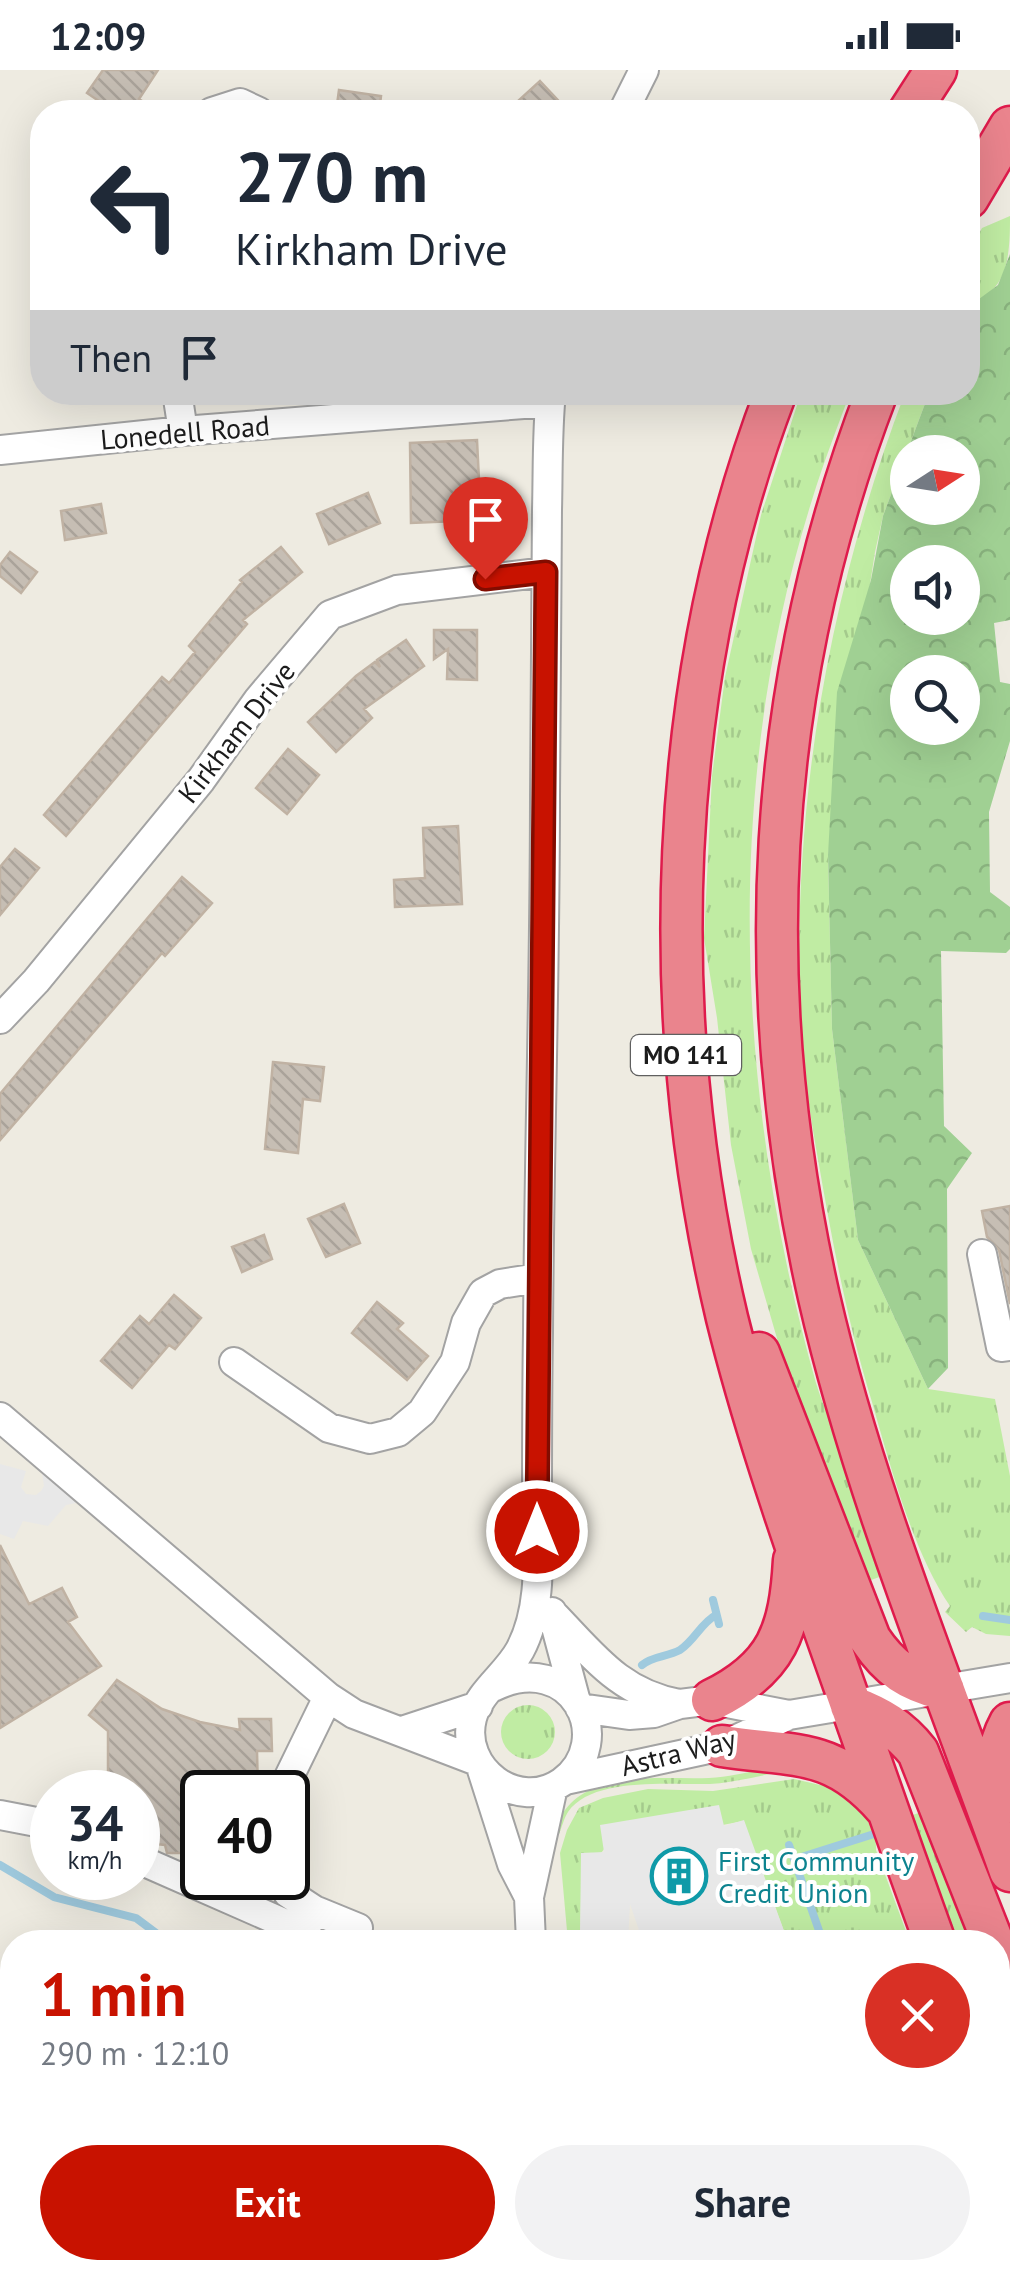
<!DOCTYPE html>
<html lang="en">
<head>
<meta charset="utf-8">
<style>
	body { margin:0; font-family:"PT Sans",sans-serif; background:#f2f2f3; color:#1f2937; height:100vh; display:flex; flex-direction:column; font-size:38px; white-space:nowrap }
	* { box-sizing:border-box; margin:0 }
	p { font-size:32px; color:#747a83 }
	.icon { flex:none; width:55px; height:55px; fill:none; stroke:currentColor; stroke-width:2; stroke-linecap:round; stroke-linejoin:round }
	.map { position:relative; flex:1; overflow:hidden }
	.side { position:absolute; left:0px; top:1860px; width:1010px; height:350px; display:flex; flex-direction:column; background:#fff; border-radius:40px 40px 0 0; box-shadow:0 10px 40px #0002 }
	.side>* { flex:none }
	.banner { position:absolute; left:30px; top:30px; width:950px; height:305px; border-radius:40px; box-shadow:0 10px 40px #0002; background:#fff; color:#1f2937; overflow:hidden }
	.needle { width:65px; rotate:78deg }
	.tools { position:absolute; left:890px; top:365px; display:grid; gap:20px }
	.tools a { display:grid; place-items:center; width:90px; height:90px; border-radius:50%; background:#fff; box-shadow:0 10px 40px #0002; font-size:50px }
	.speed { position:absolute; left:30px; top:1700px; display:flex; gap:20px; font-size:50px; font-weight:700; text-align:center }
	.speed>* { display:grid; place-content:center; width:130px; height:130px; border-radius:50%; background:#fff; box-shadow:0 10px 40px #0002; line-height:1 }
	.speed small { font-size:25px; font-weight:400 }
	.speed .limit { border:5px solid #111; border-radius:15px; background:#fff; color:#111 }
	.pin { position:absolute; display:grid; place-items:center; width:85px; height:85px; color:#fff; margin:-102px -42px; border-radius:50% 50% 50% 0; rotate:-45deg; box-shadow:0 0 10px #0007 }
	.pin .icon { rotate:45deg }
	.me { position:absolute; width:110px; margin:-55px; rotate:0deg; stroke-linejoin:round; filter:drop-shadow(0 0 8px #0008) }
	.turn { display:flex; align-items:center; gap:35px; height:210px; padding:0 40px; font-size:45px }
	.turn .icon { width:130px; height:130px; stroke-width:2.5 }
	.turn b { display:block; font-size:70px; line-height:85px }
	.then { display:flex; align-items:center; height:95px; padding:0 40px; background:#0003; gap:20px; font-size:38px }
	.round { display:grid; place-items:center; flex:none; width:105px; height:105px; border-radius:52px; background:#f2f2f3 }
	.headline { display:flex; align-items:center; justify-content:space-between; height:170px; padding:0 40px }
	h1 { font-size:60px; font-weight:800; line-height:75px; color:#c81200 }
	.button { display:flex; gap:20px; margin-top:auto; padding:20px 40px }
	.button a { flex:1; height:115px; border-radius:60px; background:#c81200; color:#fff; font-size:40px; font-weight:800; line-height:115px; text-align:center }
	.button a+a { background:#f2f2f3; color:#1f2937 }
	.status { display:flex; justify-content:space-between; align-items:center; height:70px; padding:0 50px; background:#fff; direction:ltr }
	.status svg { height:28px; fill:currentColor }
	.map>svg:first-child { display:block }
	.grass { fill:url(#grass-tufts) }
	.forest { fill:url(#forest-crowns); fill-rule:evenodd }
	.parking { fill:#e8e8e8 }
	.lines { fill:none; stroke-linecap:round; stroke-linejoin:round }
	.stream { stroke:#9fcade; stroke-width:8 }
	.building { fill:url(#building-back-hatch); stroke:#c0b2a3; stroke-width:2.5 }
	.minor-casing { stroke:#a3a3a3; stroke-width:32 }
	.highway-casing { stroke:#df1b4c; stroke-width:45 }
	.minor { stroke:#fff; stroke-width:28 }
	.highway { stroke:#ea848d; stroke-width:40 }
	.route-casing { stroke:#820c00; stroke-width:25 }
	.route { stroke:#c81200; stroke-width:18 }
	.labels { text-anchor:middle; dominant-baseline:central; stroke-width:8; stroke-linejoin:round; paint-order:stroke }
	.shield { fill:#fff; stroke:#606060; stroke-width:2.5 }
	.shield-label { font-size:25px; font-weight:bold; fill:#1c1c1c }
	.street-label { font-size:28px; fill:#1c1c1c; stroke:#fff }
	.culture-label { font-size:28px; fill:#0d838f; stroke:#fff; text-anchor:start }
</style>
</head>
<body>
<div class="status"><b>12:09</b><svg viewBox="0 0 49 12"><path d="M0 12V9h3v3zM5 12V6h3v6zM10 12V3h3v9zM15 12V0h3v12zM26 1h20v11H26zM47 4h2v5h-2z"/></svg></div>
<div class="map">
<svg width="1010" height="2210" viewBox="0 0 1010 2210">
	<defs>
		<pattern id="grass-tufts" width="24" height="20" patternUnits="userSpaceOnUse" patternTransform="scale(2.5)"><rect width="24" height="20" fill="#c0eca3"/><path d="M3 7l-1-3M5 7V3M7 7l1-3M15 17l-1-3M17 17v-4M19 17l1-3" fill="none" stroke="#a4ca8c"/></pattern>
		<pattern id="forest-crowns" width="20" height="18" patternUnits="userSpaceOnUse" patternTransform="scale(2.5)"><rect width="20" height="18" fill="#a0d093"/><path d="M2 6a3 3 0 1 1 6 0M12 15a3 3 0 1 1 6 0" fill="none" stroke="#89b27e"/></pattern>
		<pattern id="building-back-hatch" width="6" height="6" patternUnits="userSpaceOnUse" patternTransform="scale(2.5)"><rect width="6" height="6" fill="#c6beb4"/><path d="M-1 5l2 2M0 0l6 6M5-1l2 2" fill="none" stroke="#aaa39a"/></pattern>
	</defs>
	<rect width="100%" height="100%" fill="#eeebe1"/>
	<path class="grass" d="M 1010,146 C 1010,169 1010,200 995,217 C 984,228 976,235 968,248 L 968,184 L 982,158 Z
		M 801,323 L 850,323 C 837,358 823,394 812,430 C 722,715 735,1027 816,1313 C 824,1340 837,1364 847,1390 C 861,1428 872,1467 885,1505 L 860,1514 L 810,1382 L 751,1179 L 731,1075 L 717,948 L 704,868 L 712,706 L 725,607 L 761,445 Z
		M 905,323 L 929,323 L 883,446 L 875,482 L 828,785 L 832,959 L 858,1170 L 928,1319 L 995,1329 L 1010,1406 L 1010,1566 L 986,1564 L 972,1557 L 966,1562 L 945,1542 L 950,1536 C 913,1482 890,1395 872,1332 C 848,1254 833,1176 819,1095 C 810,1043 801,991 800,938 C 793,727 830,519 905,323 Z
		M501 1662a27 27 0 1 1 54 0a27 27 0 1 1-54 0Z
		M 778,1696 L 780,1702 C 757,1706 733,1713 710,1714 C 673,1715 592,1706 568,1742 C 564,1748 562,1757 559,1764 L 553,1763 C 576,1696 652,1710 709,1708 C 732,1707 756,1700 778,1696 Z
		M 825,1704 C 854,1726 877,1739 876,1780 L 910,1872 L 788,1872 L 743,1751 L 605,1778 L 601,1783 L 582,1783 L 580,1872 L 568,1872 L 560,1783 L 567,1760 L 579,1738 L 603,1728 L 648,1719 L 713,1721 L 794,1709 L 820,1715 Z
		M 921,1742 L 972,1872 L 952,1872 L 910,1746 Z
		M 998,2121 L 1010,2157 L 1010,2210 L 939,2210 L 936,2198 L 998,2198 Z"/>
	<path class="forest" d="M 1010,184 L 1010,550 L 994,553 L 1000,612 L 1010,614 L 1010,671 L 989,742 L 990,822 L 1010,837 L 1010,879 L 1006,883 L 941,881 L 944,1056 L 972,1083 L 947,1119 L 948,1298 L 928,1319 L 858,1170 L 832,959 L 828,785 L 837,622 L 871,510 L 883,446 L 929,323 L 968,322 L 968,248 L 979,229 L 998,215 ZM 908,382 L 962,382 L 962,438 L 908,438 ZM 908,492 L 962,492 L 962,548 L 908,548 ZM 908,602 L 962,602 L 962,658 L 908,658 Z"/>
	<path class="parking" d="M 0,1394 L 26,1401 L 21,1417 L 26,1424 L 36,1425 L 41,1421 L 44,1416 L 42,1402 L 76,1433 L 66,1435 L 48,1456 L 23,1451 L 14,1469 L 0,1464 Z
		M 719,1735 L 724,1756 L 744,1750 L 788,1872 L 643,1872 L 630,1834 L 628,1872 L 580,1872 L 581,1783 L 604,1782 L 600,1755 Z"/>
	<g class="lines">
		<path class="stream" d="M 713,1530 L 719,1554
			M 983,1546 L 1010,1550
			M 642,1595 C 652,1586 667,1587 680,1580 C 695,1570 701,1553 716,1545
			M 789,1775 L 823,1872
			M 795,1789 L 874,1764
			M 0,1795 L 54,1827 L 136,1848 L 168,1872
			M 913,2198 L 928,2210"/>
	</g>
	<path class="building" d="M 103,0 L 158,0 L 139,29 L 158,42 L 115,42 L 87,23 Z
		M 540,11 L 569,42 L 506,42 Z
		M 339,20 L 381,26 L 379,42 L 336,42 Z
		M 477,370 L 481,450 L 411,453 L 410,373 Z
		M 368,423 L 380,453 L 329,474 L 317,444 Z
		M 101,434 L 106,463 L 65,470 L 61,441 Z
		M 281,477 L 302,502 L 243,550 L 247,554 L 66,766 L 44,745 L 162,607 L 169,613 L 195,582 L 189,576 L 242,512 L 240,510 Z
		M 10,482 L 37,502 L 21,523 L 0,506 L 0,495 Z
		M 434,560 L 477,560 L 477,610 L 447,609 L 448,579 L 434,589 Z
		M 406,570 L 424,596 L 364,639 L 372,648 L 336,682 L 308,652 L 356,606 L 375,592 L 380,597 L 377,590 Z
		M 288,679 L 319,705 L 287,744 L 256,718 Z
		M 458,756 L 462,834 L 395,837 L 394,810 L 425,808 L 423,758 Z
		M 15,779 L 39,798 L 0,845 L 0,797 Z
		M 182,807 L 212,833 L 165,886 L 162,883 L 0,1070 L 0,1024 Z
		M 273,992 L 324,997 L 320,1031 L 303,1029 L 298,1083 L 265,1079 Z
		M 344,1134 L 360,1173 L 326,1187 L 308,1149 Z
		M 1010,1136 L 1010,1234 L 999,1180 L 987,1167 L 982,1141 Z
		M 264,1165 L 272,1189 L 242,1202 L 232,1177 Z
		M 174,1225 L 201,1248 L 175,1279 L 169,1275 L 132,1318 L 101,1291 L 140,1246 L 149,1254 Z
		M 377,1232 L 403,1253 L 397,1259 L 428,1286 L 407,1310 L 352,1263 Z
		M 0,1475 L 29,1534 L 62,1518 L 77,1547 L 68,1552 L 101,1596 L 0,1658 Z
		M 117,1610 L 162,1639 L 200,1652 L 240,1660 L 239,1649 L 271,1649 L 272,1681 L 257,1681 L 258,1722 L 202,1722 L 202,1783 L 167,1783 L 165,1775 L 138,1772 L 138,1722 L 108,1722 L 108,1661 L 89,1645 Z"/>
	<g class="lines">
		<g class="minor-casing">
			<path id="minor" d="M 212,42 L 240,33 L 259,42
				M 623,42 L 644,0
				M 177,322 L 183,361
				M 0,380 L 183,361 L 550,332
				M 0,949 L 36,911 L 201,710 L 258,630 L 330,545 L 397,520 L 546,502
				M 982,1184 L 1001,1277 L 1010,1276
				M 234,1292 L 329,1358 L 370,1369 L 398,1362 L 422,1342 L 455,1292 L 466,1253 L 483,1223 L 500,1214 L 538,1208
				M 0,1347 L 328,1627 L 354,1644 L 477,1691
				M 552,1542 L 575,1628
				M 553,1544 C 593,1585 619,1623 679,1634
				M 493,1617 C 573,1578 618,1671 562,1712 C 518,1743 459,1699 472,1648 C 479,1622 507,1604 520,1580 C 544,1535 537,1480 537,1431 C 537,1375 537,1319 538,1263 C 539,1084 545,905 545,726 C 546,630 546,535 547,440 C 548,401 547,361 551,322
				M 580,1638 L 629,1645 L 654,1643 L 680,1634 L 712,1630 L 789,1645
				M 402,1661 L 478,1636
				M 482,1700 L 512,1794 L 529,1827
				M 565,1710 L 722,1676 L 789,1645 L 1010,1608
				M 288,1742 L 289,1707 L 328,1627
				M 0,1745 L 52,1755
				M 138,1789 L 304,1862 L 314,1840
				M 287,1808 L 288,1823 L 314,1840 L 358,1858
				M 531,1872 L 529,1827 L 553,1717
				M 55,2198 L 80,2210
				M 848,2198 L 857,2210
				M 0,2210 L 12,2197
				M 529,2210 L 529,2198"/>
		</g>
		<g class="highway-casing">
			<path id="highway" d="M 909,42 L 936,0
				M 968,128 L 1010,57
				M 776,322 C 665,612 656,948 727,1248 C 752,1349 786,1448 820,1547 C 858,1656 896,1764 935,1872
				M 877,322 C 764,616 750,921 819,1227 C 864,1423 943,1612 1010,1801
				M 759,1283 L 870,1569 C 890,1599 909,1611 944,1620
				M 712,1630 C 778,1598 790,1560 794,1490
				M 851,1636 C 879,1646 900,1659 918,1682 L 993,1872
				M 722,1676 C 795,1687 832,1677 885,1737
				M 997,1737 C 996,1707 995,1680 1010,1653
				M 998,1883 L 1010,1915
				M 998,2045 L 1010,2080"/>
		</g>
		<use href="#minor" class="minor"/>
		<use href="#highway" class="highway"/>
	</g>
	<g class="lines">
		<g class="route-casing">
			<path id="route" d="M 485,509 L 546,502 L 537,1461"/>
		</g>
		<use href="#route" class="route"/>
	</g>
	<defs>
		<g id="building-ring" transform="scale(2.875)"><circle r="9.5" fill="#fff" stroke="#0f9aa8" stroke-width="1.5"/><path d="M-4-6H4V6H1V3H-1V6H-4ZM-2.5-4.3h1.7v1.8h-1.7ZM.8-4.3h1.7v1.8H.8ZM-2.5-1h1.7V.8h-1.7ZM.8-1h1.7V.8H.8Z" fill="#0f9aa8"/></g>
	</defs>
	<g fill-rule="evenodd">
		<use href="#building-ring" x="679" y="1806"/>
	</g>
	<g class="labels">
		<rect class="shield" x="631" y="965" width="110" height="40" rx="8"/>
		<g class="shield-label">
			<text x="686" y="985">MO 141</text>
		</g>
		<g class="street-label">
			<text transform="translate(185 362) rotate(-5)">Lonedell Road</text>
			<text transform="translate(236 662) rotate(-52)">Kirkham Drive</text>
			<text transform="translate(678 1682) rotate(-14)">Astra Way</text>
		</g>
		<g class="culture-label">
			<text x="718" y="1790">First Community<tspan x="718" dy="32">Credit Union</tspan></text>
		</g>
	</g>
</svg>
<div class="tools">
<a><svg class="needle" viewBox="-14 -14 28 28"><path d="M0-13l5 13h-10z" fill="#e53935"/><path d="M0 13l5-13h-10z" fill="#747a83"/></svg></a>
<a><svg class="icon" aria-label="sound" viewBox="0 0 24 24"><path d="M4 9h4l5-4v14l-5-4H4zM17 9q2 3 0 6"/></svg></a>
<a><svg class="icon" aria-label="search" viewBox="0 0 24 24"><circle cx="10" cy="10" r="6"/><path d="M15 15l6 6"/></svg></a>
</div>
<div class="speed"><div>34<small>km/h</small></div><div class="limit">40</div></div>
<div class="pin" style="left:485px;top:509px;background:#d93025"><svg class="icon" aria-label="arrive" viewBox="0 0 24 24"><path d="M6 21V4h12l-3 4 3 4H6"/></svg></div>
<svg class="me" style="left:537px;top:1461px" viewBox="-20 -20 40 40"><circle r="17" fill="#c81200" stroke="#fff" stroke-width="3"/><path d="M0-11L8 9 0 5-8 9z" fill="#fff"/></svg>
<div class="banner">
<div class="turn"><svg class="icon" aria-label="left" viewBox="0 0 24 24"><path d="M17 20v-9H6M10 6l-5 5 5 5"/></svg><div><b>270 m</b>Kirkham Drive</div></div>
<div class="then">Then<svg class="icon" aria-label="arrive" viewBox="0 0 24 24"><path d="M6 21V4h12l-3 4 3 4H6"/></svg></div>
</div>
<section class="side">
<div class="headline"><div><h1>1 min</h1><p>290 m · 12:10</p></div><a class="round" style="background:#d93025;color:#fff"><svg class="icon" aria-label="close" viewBox="0 0 24 24"><path d="M6 6l12 12M18 6L6 18"/></svg></a></div>
<div class="button"><a>Exit</a><a>Share</a></div>
</section>
</div>
</body>
</html>
